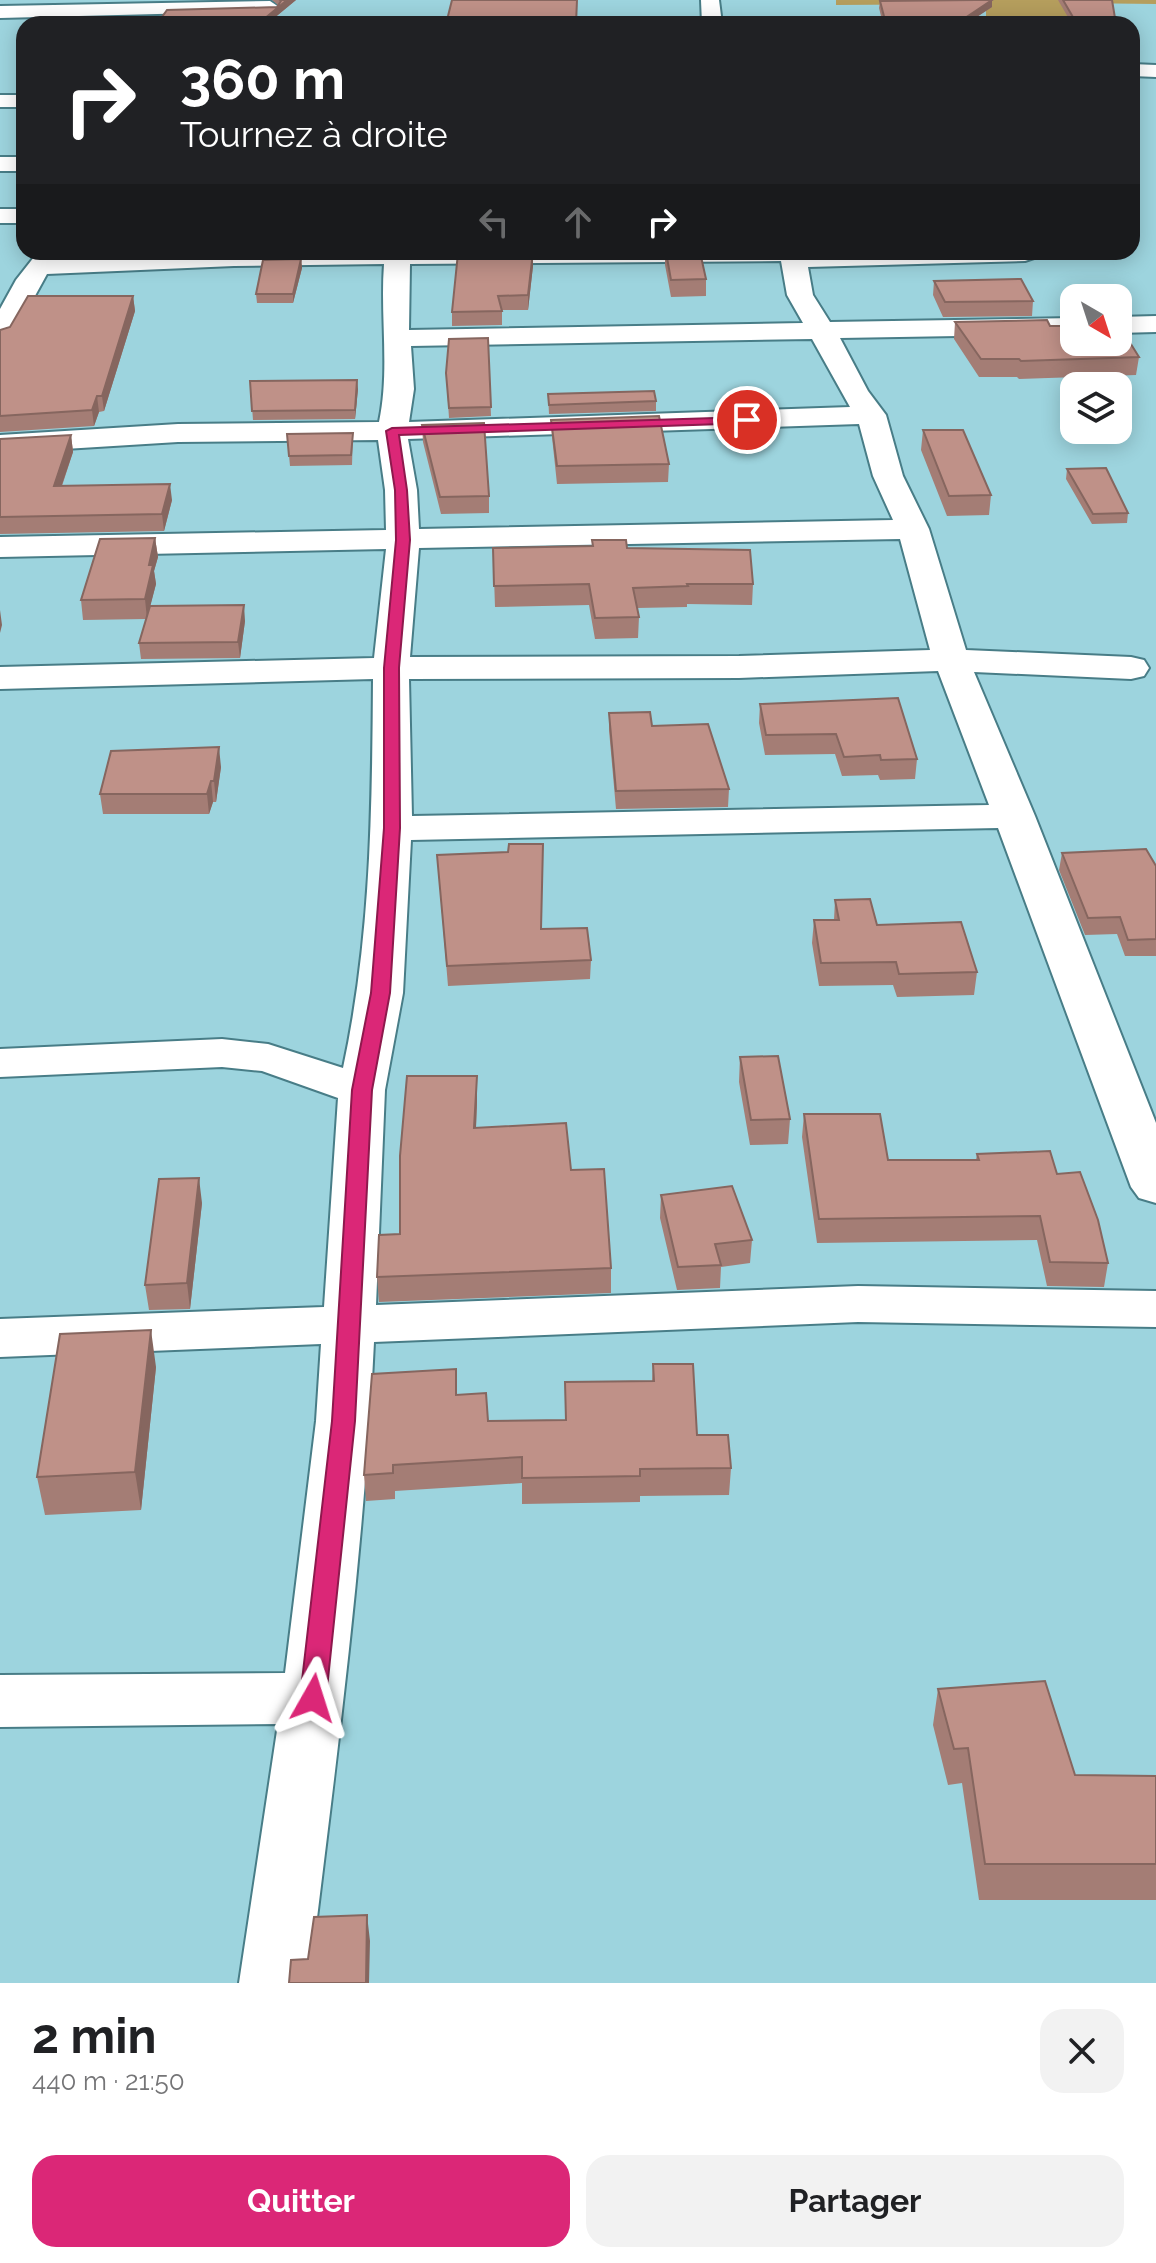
<!DOCTYPE html>
<html lang="fr">
<head>
<meta charset="utf-8">
<style>
	body { margin:0; font-family:Raleway,sans-serif; background:#f2f2f2; color:#202124; height:100vh; display:flex; flex-direction:column; font-size:30px; white-space:nowrap }
	* { box-sizing:border-box; margin:0 }
	p { font-size:26px; color:#757577 }
	.icon { flex:none; width:44px; height:44px; fill:none; stroke:currentColor; stroke-width:2; stroke-linecap:round; stroke-linejoin:round }
	.map { position:relative; height:1983px; overflow:hidden }
	.sheet { display:flex; flex-direction:column; background:#fff; flex:1 }
	.sheet>* { flex:none }
	.top-card { position:absolute; left:16px; top:16px; width:1124px; height:244px; border-radius:24px; box-shadow:0 4px 20px #0003; background:#202124; color:#fff; overflow:hidden }
	.needle { width:52px; rotate:141deg }
	.controls { position:absolute; left:1060px; top:284px; display:grid; gap:16px }
	.controls a { display:grid; place-items:center; width:72px; height:72px; border-radius:16px; background:#fff; box-shadow:0 4px 20px #0003; font-size:40px }
	.pin { position:absolute; display:grid; place-items:center; width:68px; height:68px; color:#fff; margin:-34px; border:4px solid #fff; border-radius:50%; box-shadow:0 2px 8px #0007 }
	.me { position:absolute; width:88px; margin:-44px; rotate:6deg; stroke-linejoin:round; filter:drop-shadow(0 0 6px #0008) }
	.turn { display:flex; align-items:center; gap:28px; height:168px; padding:0 32px; font-size:36px }
	.turn .icon { width:104px; height:104px; stroke-width:2.5 }
	.turn b { display:block; font-size:56px; line-height:68px }
	.lanes { display:flex; align-items:center; height:76px; padding:0 32px; background:#0003; justify-content:center; gap:40px; direction:ltr }
	.lanes .off { opacity:.35 }
	.round { display:grid; place-items:center; flex:none; width:84px; height:84px; border-radius:24px; background:#f2f2f2 }
	.summary { display:flex; align-items:center; justify-content:space-between; height:136px; padding:0 32px }
	h1 { font-size:48px; font-weight:700; line-height:60px }
	.button { display:flex; gap:16px; margin-top:auto; padding:16px 32px }
	.button a { flex:1; height:92px; border-radius:24px; background:#db2777; color:#fff; font-size:32px; font-weight:700; line-height:92px; text-align:center }
	.button a+a { background:#f2f2f2; color:#202124 }
	.map>svg:first-child { display:block }
	.green { fill:#b59e5d }
	.lines { fill:none; stroke-linecap:round; stroke-linejoin:round }
	.minor-casing { stroke:#487d87; stroke-width:4 }
	.minor { fill:#fff; fill-rule:evenodd }
	.wall { fill:#a47d75 }
	.shaded-wall { fill:#86665f }
	.building { fill:#bf9188; stroke:#86665f; stroke-width:2 }
	.route { fill:#db2777; stroke:#8e194d; stroke-width:2 }
</style>
</head>
<body>
<div class="map">
<svg width="1156" height="1983" viewBox="0 0 1156 1983">
	<rect width="100%" height="100%" fill="#9dd4de"/>
	<path class="green" d="M 836,0 L 1156,0 L 1156,4 L 1069,3 L 1079,24 L 986,24 L 986,4 L 836,5 Z"/>
	<g class="lines">
		<g class="minor-casing">
			<path id="minor" d="M 701,0 L 719,0 L 722,24 L 702,24 Z
				M 270,1 L 279,7 L 277,11 L 0,18 L 0,6 Z
				M 795,18 L 867,18 L 877,24 L 785,24 Z
				M 1132,64 L 1156,65 L 1156,77 L 1132,76 Z
				M 0,95 L 24,95 L 24,107 L 0,107 Z
				M 0,157 L 24,157 L 24,171 L 0,171 Z
				M 0,209 L 24,209 L 24,223 L 0,223 Z
				M 38,252 L 64,252 L 59,258 L 200,252 L 1037,252 L 1034,258 L 1025,261 L 808,267 L 813,295 L 830,322 L 1074,318 L 1074,334 L 840,338 L 868,391 L 886,415 L 903,476 L 929,529 L 966,650 L 1131,657 L 1144,660 L 1149,668 L 1144,676 L 1131,679 L 974,672 L 1035,816 L 1156,1123 L 1156,1203 L 1139,1198 L 1131,1187 L 998,828 L 411,840 L 403,993 L 385,1090 L 376,1305 L 858,1286 L 1156,1291 L 1156,1327 L 858,1322 L 374,1342 C 364,1556 335,1770 309,1983 L 239,1983 L 278,1724 L 0,1727 L 0,1675 L 285,1673 L 316,1421 L 321,1344 L 0,1357 L 0,1319 L 324,1307 L 338,1098 L 262,1071 L 222,1067 L 0,1077 L 0,1049 L 222,1039 L 268,1044 L 343,1068 C 371,937 372,812 373,679 L 0,689 L 0,667 L 374,658 L 386,549 L 0,557 L 0,537 L 386,530 L 385,490 L 378,440 L 178,442 L 0,453 L 0,435 L 178,424 L 379,422 C 390,370 380,317 384,264 L 234,266 L 47,274 L 14,334 L 10,340 L 0,342 L 0,309 L 16,280 ZM 781,261 L 787,295 L 803,323 L 409,330 L 410,264 ZM 812,339 L 850,407 L 409,422 L 414,389 L 411,346 ZM 859,424 L 873,476 L 893,520 L 419,529 L 417,490 L 408,439 ZM 900,539 L 930,650 L 739,656 L 410,657 L 419,548 ZM 938,671 L 989,805 L 412,816 L 409,679 L 739,678 Z
				M 1156,316 L 1156,332 L 1118,333 L 1118,317 Z"/>
		</g>
		<use href="#minor" class="minor"/>
	</g>
	<path class="wall" d="M 272,0 L 296,0 L 267,24 L 157,24 L 277,7 L 278,5 Z
		M 992,0 L 992,7 L 966,24 L 883,24 L 879,8 L 880,1 Z
		M 1058,0 L 1112,0 L 1116,24 L 1072,24 Z
		M 665,252 L 700,252 L 706,279 L 706,296 L 671,297 L 665,265 Z
		M 301,259 L 302,268 L 293,303 L 257,303 L 256,294 Z
		M 533,266 L 528,310 L 502,310 L 502,325 L 452,326 L 452,312 Z
		M 934,281 L 1033,301 L 1032,316 L 943,317 L 933,295 Z
		M 133,296 L 135,311 L 104,411 L 99,412 L 94,426 L 0,432 L 0,330 Z
		M 955,322 L 1050,326 L 1139,357 L 1136,375 L 1019,379 L 1017,377 L 979,377 L 954,339 Z
		M 488,338 L 491,416 L 449,418 L 446,373 Z
		M 250,381 L 358,389 L 355,419 L 253,420 Z
		M 548,394 L 656,401 L 656,411 L 549,414 Z
		M 551,420 L 669,464 L 668,482 L 557,484 L 552,437 Z
		M 422,425 L 489,496 L 489,513 L 441,514 L 423,442 Z
		M 923,430 L 991,495 L 989,515 L 947,516 L 921,450 Z
		M 353,433 L 352,465 L 290,466 L 287,434 Z
		M 71,435 L 73,452 L 62,486 L 172,500 L 164,531 L 0,534 L 0,439 Z
		M 1067,469 L 1128,513 L 1127,523 L 1092,524 L 1066,479 Z
		M 155,538 L 158,557 L 154,571 L 156,584 L 150,606 L 245,621 L 240,658 L 141,659 L 139,643 L 146,619 L 83,620 L 81,600 Z
		M 592,540 L 627,548 L 753,584 L 752,605 L 687,604 L 687,607 L 637,608 L 639,617 L 638,638 L 595,639 L 589,605 L 495,607 L 493,548 L 592,547 Z
		M 760,704 L 917,759 L 915,779 L 880,780 L 878,775 L 842,776 L 835,754 L 765,755 L 759,723 Z
		M 609,713 L 729,789 L 728,807 L 616,809 L 609,730 Z
		M 221,767 L 216,802 L 213,802 L 209,814 L 103,814 L 100,794 Z
		M 1062,853 L 1156,866 L 1156,956 L 1125,956 L 1117,934 L 1085,935 L 1059,870 Z
		M 437,855 L 542,929 L 591,960 L 590,979 L 448,986 Z
		M 835,900 L 877,925 L 977,972 L 974,995 L 897,997 L 893,985 L 819,986 L 812,943 L 814,920 L 834,920 Z
		M 740,1057 L 790,1119 L 788,1144 L 750,1145 L 739,1082 Z
		M 477,1100 L 476,1128 L 571,1170 L 611,1268 L 611,1293 L 379,1302 L 377,1277 L 400,1234 Z
		M 804,1114 L 888,1160 L 976,1160 L 977,1154 L 1057,1174 L 1108,1263 L 1104,1287 L 1047,1286 L 1037,1240 L 817,1243 L 802,1137 Z
		M 661,1195 L 752,1240 L 750,1263 L 721,1267 L 720,1288 L 677,1290 L 660,1218 Z
		M 202,1203 L 190,1309 L 149,1310 L 145,1285 Z
		M 653,1364 L 697,1435 L 731,1468 L 729,1495 L 640,1496 L 640,1502 L 522,1504 L 522,1483 L 395,1491 L 395,1499 L 366,1501 L 364,1475 L 456,1369 L 457,1395 L 488,1421 L 565,1420 L 652,1381 Z
		M 156,1367 L 141,1510 L 45,1515 L 37,1477 Z
		M 938,1689 L 1075,1775 L 1156,1776 L 1156,1900 L 979,1900 L 962,1783 L 948,1785 L 933,1725 Z"/>
	<path class="shaded-wall" d="M 287,0 L 296,0 L 267,24 L 258,24 Z
		M 992,0 L 992,7 L 966,24 L 956,24 Z
		M 533,252 L 533,266 L 528,310 L 528,295 Z
		M 301,259 L 302,268 L 293,303 L 293,294 Z
		M 133,296 L 135,311 L 104,411 L 102,396 Z
		M 357,380 L 358,389 L 355,419 L 355,410 Z
		M 97,396 L 99,412 L 94,426 L 92,410 Z
		M 71,435 L 73,452 L 56,502 L 54,486 Z
		M 170,484 L 172,500 L 164,531 L 162,514 Z
		M 155,538 L 158,557 L 154,571 L 156,584 L 147,619 L 145,599 L 149,565 Z
		M 244,605 L 245,621 L 240,658 L 238,642 Z
		M 0,610 L 2,625 L 0,633 Z
		M 219,747 L 221,767 L 216,802 L 214,781 Z
		M 211,781 L 213,802 L 209,814 L 207,794 Z
		M 477,1076 L 477,1100 L 475,1152 L 474,1128 Z
		M 199,1178 L 202,1203 L 190,1309 L 187,1283 Z
		M 151,1330 L 156,1367 L 141,1510 L 135,1472 Z
		M 367,1915 L 370,1941 L 369,1983 L 366,1983 Z"/>
	<path class="building" d="M 280,0 L 287,0 L 258,24 L 157,24 L 167,10 L 277,7 L 281,1 Z
		M 452,0 L 577,0 L 576,24 L 446,24 Z
		M 976,0 L 992,0 L 956,24 L 886,24 L 880,1 Z
		M 1063,0 L 1112,0 L 1116,24 L 1077,24 Z
		M 533,252 L 528,295 L 498,296 L 502,311 L 452,312 L 458,253 Z
		M 666,252 L 700,252 L 706,279 L 671,280 Z
		M 301,259 L 293,294 L 256,294 L 263,260 Z
		M 1021,279 L 1033,301 L 945,302 L 934,281 Z
		M 28,296 L 133,296 L 102,396 L 97,396 L 92,410 L 0,416 L 0,330 L 10,327 Z
		M 1047,320 L 1050,326 L 1074,326 L 1074,342 L 1118,342 L 1118,325 L 1119,325 L 1139,357 L 1021,361 L 1019,359 L 981,359 L 955,322 Z
		M 488,338 L 491,407 L 449,408 L 446,373 L 449,339 Z
		M 357,380 L 355,410 L 252,411 L 250,381 Z
		M 654,391 L 656,401 L 549,405 L 548,394 Z
		M 659,416 L 669,464 L 557,466 L 551,420 Z
		M 484,423 L 489,496 L 440,497 L 422,425 Z
		M 923,430 L 963,430 L 991,495 L 949,496 Z
		M 353,433 L 351,455 L 289,456 L 287,434 Z
		M 71,435 L 54,486 L 170,484 L 162,514 L 0,517 L 0,439 Z
		M 1106,468 L 1128,513 L 1093,514 L 1067,469 Z
		M 155,538 L 149,565 L 153,565 L 145,599 L 81,600 L 100,539 Z
		M 592,540 L 626,540 L 627,548 L 750,550 L 753,584 L 687,584 L 688,586 L 633,588 L 639,617 L 595,618 L 589,584 L 494,586 L 493,548 L 593,546 Z
		M 244,605 L 238,642 L 139,643 L 150,606 Z
		M 898,698 L 917,759 L 881,760 L 880,755 L 844,757 L 836,734 L 766,735 L 760,704 Z
		M 650,712 L 652,726 L 708,724 L 729,789 L 616,791 L 609,713 Z
		M 219,747 L 214,781 L 211,781 L 207,794 L 100,794 L 111,751 Z
		M 509,844 L 543,844 L 541,929 L 587,928 L 591,960 L 447,966 L 437,855 L 508,852 Z
		M 1146,849 L 1156,866 L 1156,939 L 1128,940 L 1120,917 L 1088,918 L 1062,853 Z
		M 870,899 L 877,925 L 961,922 L 977,972 L 899,974 L 896,962 L 821,963 L 814,920 L 839,920 L 835,900 Z
		M 778,1056 L 790,1119 L 751,1120 L 740,1057 Z
		M 407,1076 L 477,1076 L 474,1128 L 566,1123 L 571,1170 L 604,1169 L 611,1268 L 377,1277 L 379,1235 L 400,1234 L 400,1156 Z
		M 804,1114 L 880,1114 L 888,1160 L 979,1160 L 977,1154 L 1050,1151 L 1057,1174 L 1080,1172 L 1098,1220 L 1108,1263 L 1050,1262 L 1040,1216 L 819,1219 Z
		M 199,1178 L 187,1283 L 145,1285 L 159,1179 Z
		M 732,1186 L 752,1240 L 715,1244 L 721,1265 L 678,1267 L 661,1195 Z
		M 151,1330 L 135,1472 L 37,1477 L 60,1334 Z
		M 653,1364 L 693,1364 L 697,1435 L 728,1435 L 731,1468 L 640,1469 L 640,1476 L 522,1478 L 522,1457 L 393,1465 L 393,1473 L 364,1475 L 372,1374 L 456,1369 L 456,1395 L 486,1393 L 488,1421 L 566,1420 L 565,1382 L 654,1381 Z
		M 1045,1681 L 1075,1775 L 1156,1776 L 1156,1864 L 985,1864 L 968,1748 L 954,1749 L 938,1689 Z
		M 367,1915 L 366,1983 L 289,1983 L 291,1960 L 308,1959 L 314,1917 Z"/>
	<path class="route" d="M 747,417 L 751,418 L 751,423 L 399,435 L 407,490 L 410,540 L 399,668 L 400,828 L 390,993 L 372,1090 L 355,1421 L 326,1698 L 322,1705 L 313,1708 L 304,1705 L 300,1698 L 332,1421 L 352,1090 L 371,993 L 384,828 L 384,668 L 396,540 L 395,490 L 386,431 L 392,428 Z"/>
</svg>
<div class="controls">
<a><svg class="needle" viewBox="-14 -14 28 28"><path d="M0-13l5 13h-10z" fill="#e53935"/><path d="M0 13l5-13h-10z" fill="#757577"/></svg></a>
<a><svg class="icon" aria-label="layers" viewBox="0 0 24 24"><path d="M12 4l9 5-9 5-9-5zM3 14l9 5 9-5"/></svg></a>
</div>
<div class="pin" style="left:747px;top:420px;background:#d93025"><svg class="icon" aria-label="arrive" viewBox="0 0 24 24"><path d="M6 21V4h12l-3 4 3 4H6"/></svg></div>
<svg class="me" style="left:313px;top:1698px" viewBox="-20 -20 40 40"><path d="M0-17L14 15 0 8-14 15z" fill="#db2777" stroke="#fff" stroke-width="4"/></svg>
<div class="top-card">
<div class="turn"><svg class="icon" aria-label="right" viewBox="0 0 24 24"><path d="M7 20v-9h11M14 6l5 5-5 5"/></svg><div><b>360 m</b>Tournez à droite</div></div>
<div class="lanes"><svg class="icon off" aria-label="left" viewBox="0 0 24 24"><path d="M17 20v-9H6M10 6l-5 5 5 5"/></svg><svg class="icon off" aria-label="ahead" viewBox="0 0 24 24"><path d="M12 20V5M6 11l6-6 6 6"/></svg><svg class="icon" aria-label="right" viewBox="0 0 24 24"><path d="M7 20v-9h11M14 6l5 5-5 5"/></svg></div>
</div>
</div>
<section class="sheet">
<div class="summary"><div><h1>2 min</h1><p>440 m · 21:50</p></div><a class="round"><svg class="icon" aria-label="close" viewBox="0 0 24 24"><path d="M6 6l12 12M18 6L6 18"/></svg></a></div>
<div class="button"><a>Quitter</a><a>Partager</a></div>
</section>
</body>
</html>
